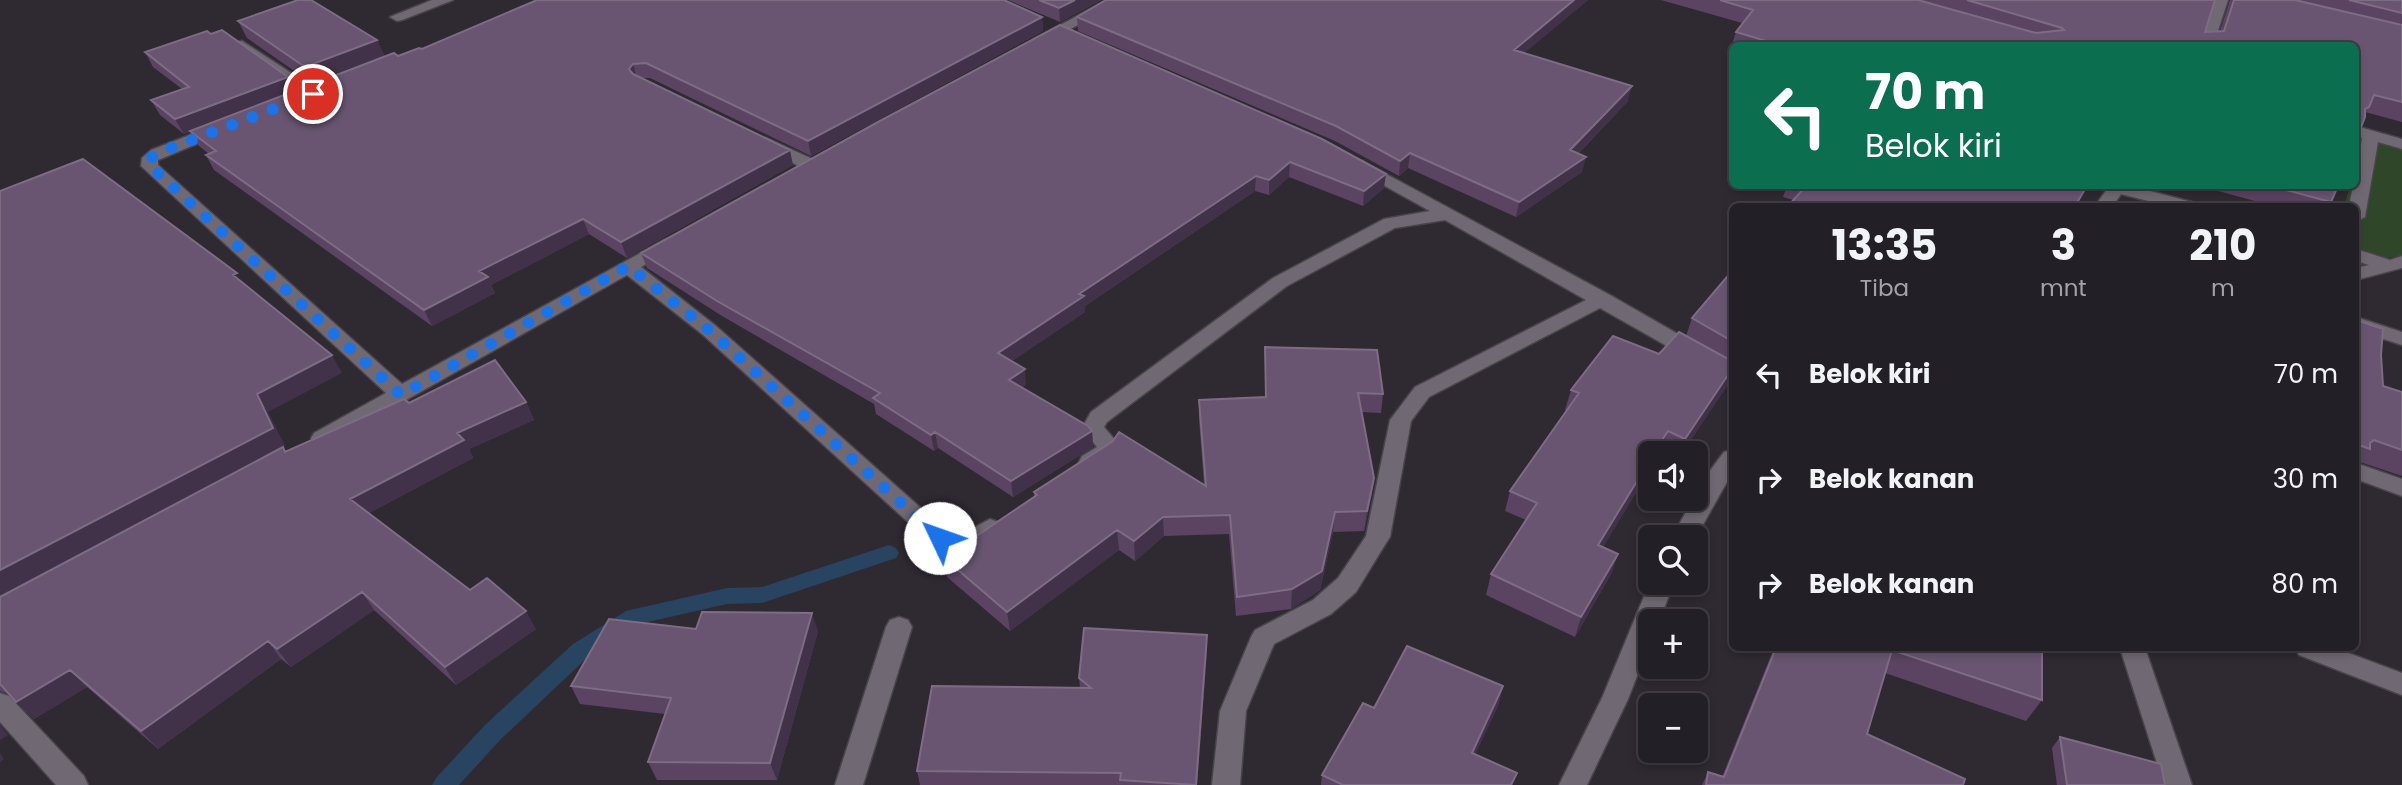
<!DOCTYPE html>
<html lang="id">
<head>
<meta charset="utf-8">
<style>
	body { margin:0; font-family:Poppins,sans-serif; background:#2f2c32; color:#f1f3f6; height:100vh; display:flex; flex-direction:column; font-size:26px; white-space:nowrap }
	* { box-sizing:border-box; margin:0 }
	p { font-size:23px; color:#a3a2a7 }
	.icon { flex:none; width:38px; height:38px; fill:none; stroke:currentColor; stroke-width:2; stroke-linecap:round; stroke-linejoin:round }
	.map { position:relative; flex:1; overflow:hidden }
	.side { position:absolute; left:1729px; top:203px; width:630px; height:448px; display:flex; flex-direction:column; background:#231f26; border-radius:10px; box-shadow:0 4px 10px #0003,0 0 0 2px #403d43 }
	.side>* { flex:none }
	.banner { position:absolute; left:1729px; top:42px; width:630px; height:147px; border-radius:10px; box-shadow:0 4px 10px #0003,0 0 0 2px #403d43; background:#0b6e4f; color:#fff; overflow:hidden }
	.controls { position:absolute; left:1638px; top:441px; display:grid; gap:14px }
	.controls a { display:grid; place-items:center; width:70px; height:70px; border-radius:10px; background:#231f26; box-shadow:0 4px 10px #0003,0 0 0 2px #403d43; font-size:35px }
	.pin { position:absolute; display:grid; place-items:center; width:60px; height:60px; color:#fff; margin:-30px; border:4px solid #fff; border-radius:50%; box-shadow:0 2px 7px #0007 }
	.me { position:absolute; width:77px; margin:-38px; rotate:312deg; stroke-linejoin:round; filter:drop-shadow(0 0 5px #0008) }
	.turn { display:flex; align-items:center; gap:24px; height:147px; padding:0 21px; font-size:32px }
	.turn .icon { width:91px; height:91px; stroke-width:2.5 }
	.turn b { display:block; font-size:49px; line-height:60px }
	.eta { display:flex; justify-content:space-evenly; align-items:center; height:119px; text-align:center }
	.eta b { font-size:42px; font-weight:700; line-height:49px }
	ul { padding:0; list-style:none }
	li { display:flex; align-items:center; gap:21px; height:105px; padding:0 21px }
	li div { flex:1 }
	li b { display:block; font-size:26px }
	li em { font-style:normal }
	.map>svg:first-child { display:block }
	.green { fill:#304629 }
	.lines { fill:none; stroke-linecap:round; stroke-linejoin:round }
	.stream { fill:#284461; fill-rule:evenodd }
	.street-casing { stroke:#49444b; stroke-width:3 }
	.street { fill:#706973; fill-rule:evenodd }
	.wall { fill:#5a4462 }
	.shaded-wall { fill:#423249 }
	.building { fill:#695571; stroke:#7d6c84; stroke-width:2 }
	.route { stroke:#1a73e8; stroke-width:12; stroke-dasharray:0 21.6 }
</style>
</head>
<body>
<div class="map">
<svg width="2402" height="785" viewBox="0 0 2402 785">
	<rect width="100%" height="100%" fill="#2f2932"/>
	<path class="green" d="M 2363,138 L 2402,148 L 2402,256 L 2385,258 L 2356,270 L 2356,206 L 2344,206 L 2350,186 L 2356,186 L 2356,165 Z"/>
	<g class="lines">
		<path class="stream" d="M 889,545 L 896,548 L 899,553 L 896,558 L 762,603 L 727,604 L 639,624 L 589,656 L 501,739 L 459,785 L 432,785 L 436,778 L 485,725 L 573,644 L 626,611 L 727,588 L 762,587 Z"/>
		<g class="street-casing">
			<path id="street" d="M 432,0 L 453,0 L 402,20 L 397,21 L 390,17 Z
				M 1107,0 L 1125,0 L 1046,42 L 1036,42 L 1034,39 Z
				M 2214,0 L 2228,0 L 2213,46 L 2198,46 Z
				M 242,41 L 319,91 L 321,94 L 319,97 L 307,97 L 237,48 L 235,45 L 237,42 Z
				M 221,123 L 227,125 L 229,128 L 227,131 L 163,158 L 158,160 L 158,165 L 402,384 L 666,239 L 675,245 L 673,249 L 641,267 L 716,326 L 948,532 L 962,534 L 990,519 L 998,522 L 1002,528 C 988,552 954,555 932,544 L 702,334 L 627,275 L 330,443 L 322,446 L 314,443 L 311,438 L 314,433 L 386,393 L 141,166 L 142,158 L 151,150 Z
				M 2356,126 L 2402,139 L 2402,149 L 2378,142 L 2365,217 L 2356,222 L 2356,206 L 2349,206 L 2353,186 L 2356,186 L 2362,138 L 2356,136 Z
				M 766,138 L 817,161 L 819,165 L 817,169 L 805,169 L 760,147 L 758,143 Z
				M 1362,161 L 1610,295 L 1732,365 L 1732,381 L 1725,379 L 1600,308 L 1429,397 L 1411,421 L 1390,537 L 1386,543 L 1356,592 L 1331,614 L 1274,644 L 1246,711 L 1240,785 L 1212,785 L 1220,711 L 1251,637 L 1255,630 L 1313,600 L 1338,578 L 1366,536 L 1390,420 L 1415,387 L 1586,300 L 1445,220 L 1395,228 L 1287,286 L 1107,422 L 1104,427 L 1120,446 C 1112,460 1099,473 1082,468 L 1079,462 L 1082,456 L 1097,447 L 1082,428 L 1091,412 L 1273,278 L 1384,219 L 1430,211 L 1356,170 L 1353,166 L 1356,162 Z
				M 2105,186 L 2131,186 L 2192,202 L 2195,206 L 2168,206 L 2121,194 L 2113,206 L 2095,206 L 2107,189 Z
				M 2356,249 L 2390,260 L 2402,256 L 2402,268 L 2356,280 L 2356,268 L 2369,265 L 2356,261 Z
				M 2356,317 L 2402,332 L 2402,345 L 2356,330 Z
				M 1732,450 L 1732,473 L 1696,537 L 1672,537 L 1706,476 L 1724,452 Z
				M 2356,463 L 2402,479 L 2402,496 L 2356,479 Z
				M 1650,582 L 1674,583 L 1659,621 L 1650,621 L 1650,643 L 1628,699 L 1587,785 L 1559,785 L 1602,698 Z
				M 899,617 L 908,620 L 912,627 L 863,785 L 835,785 L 886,627 L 890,620 Z
				M 2120,648 L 2145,648 L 2192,785 L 2164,785 Z
				M 2295,648 L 2335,648 L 2402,673 L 2402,695 L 2299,655 Z
				M 0,693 L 9,696 L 84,776 L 88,785 L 56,785 L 0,722 Z"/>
		</g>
		<use href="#street" class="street"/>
	</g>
	<path class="wall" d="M 1008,0 L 1101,0 L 1060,22 Z
		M 1106,0 L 1588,0 L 1524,53 L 1628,101 L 1578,154 L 1582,172 L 1516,217 L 1408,168 L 1399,176 L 1335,141 L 1078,31 L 1077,17 Z
		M 1661,0 L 2215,0 L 2205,32 L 2220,31 L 2230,0 L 2402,0 L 2402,122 L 2365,112 L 2365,113 L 2356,46 L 1732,46 L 1732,48 L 1731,48 L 1736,32 L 1742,23 Z
		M 1042,17 L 1043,31 L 811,156 L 650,78 L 642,78 L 793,165 L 627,258 L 589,234 L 491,285 L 495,293 L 432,326 L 214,170 L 206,155 L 209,154 L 199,146 L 191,131 L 184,134 L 160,115 L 151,100 L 182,89 L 153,67 L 145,52 L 295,91 L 313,84 L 247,38 L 238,21 L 377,40 L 385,57 L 398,56 L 422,49 Z
		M 1060,25 L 1384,188 L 1363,206 L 1289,177 L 1269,195 L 1255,191 L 1085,306 L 1085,312 L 1012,361 L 1026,384 L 1022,388 L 1092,431 L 1093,447 L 1013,497 L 938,448 L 934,451 L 876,414 L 874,404 L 722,316 L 647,268 L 641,253 Z
		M 1787,186 L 2088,186 L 1793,200 L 1783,197 Z
		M 2200,186 L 2338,186 L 2331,202 L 2328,206 L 2273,206 Z
		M 1732,271 L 1732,374 L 1729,383 L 1682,453 L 1665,453 L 1661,451 L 1603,547 L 1618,554 L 1611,574 L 1575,637 L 1486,595 L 1491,574 L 1526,520 L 1505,511 L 1510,491 L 1567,410 L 1565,410 L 1571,390 L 1659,354 L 1686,336 L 1692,318 Z
		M 2356,320 L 2381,355 L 2383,386 L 2402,392 L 2402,476 L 2360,462 L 2356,467 Z
		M 1265,347 L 1383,394 L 1381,413 L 1361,412 L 1374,478 L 1371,498 L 1364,531 L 1333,532 L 1320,590 L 1291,609 L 1236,616 L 1229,534 L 1164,536 L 1135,561 L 1119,550 L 1010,631 L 947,577 L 944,558 L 1034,496 L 1034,492 L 1204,485 L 1199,419 L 1199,400 L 1265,397 Z
		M 526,402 L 534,420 L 469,449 L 473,458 L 369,513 L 470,590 L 536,629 L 456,685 L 374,610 L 291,667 L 281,659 L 158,749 L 87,687 L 34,719 L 9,694 L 0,691 L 0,597 L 285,451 L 409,403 Z
		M 696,629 L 818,631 L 777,780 L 657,780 L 648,762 L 665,714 L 580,704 L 571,686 Z
		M 1207,635 L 1207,651 L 1197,785 L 920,785 L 917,771 L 1080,688 L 1079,678 Z
		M 1774,648 L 2042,648 L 2042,700 L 2026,721 L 1885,673 L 1867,734 L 1963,785 L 1702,785 L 1708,772 L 1722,777 Z
		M 1503,686 L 1498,706 L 1475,754 L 1513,785 L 1321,785 L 1322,775 L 1374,708 Z
		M 2060,737 L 2165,785 L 2057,785 L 2052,748 Z"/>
	<path class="shaded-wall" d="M 1075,0 L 1101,0 L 1060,22 L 1059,8 Z
		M 1574,0 L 1588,0 L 1511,64 L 1514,50 Z
		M 1042,17 L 1043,31 L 811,156 L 808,141 Z
		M 377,40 L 385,58 L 314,85 L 305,67 Z
		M 633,64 L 637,78 L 629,69 Z
		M 288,77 L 295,92 L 184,134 L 175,119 Z
		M 1632,86 L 1628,101 L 1567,165 L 1570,150 Z
		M 790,150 L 793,165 L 627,258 L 621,242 Z
		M 1410,153 L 1408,168 L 1399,176 L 1400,161 Z
		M 1586,157 L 1582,172 L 1516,217 L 1519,202 Z
		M 1290,162 L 1289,177 L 1269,195 L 1269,180 Z
		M 1386,174 L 1384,188 L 1363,206 L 1364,191 Z
		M 1256,176 L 1255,191 L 1085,306 L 1085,312 L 1000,369 L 998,353 L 1079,294 Z
		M 583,219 L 589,234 L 491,285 L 495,293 L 432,326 L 424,310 L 479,271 Z
		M 332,355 L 342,373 L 268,412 L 285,445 L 0,597 L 0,570 L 257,394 Z
		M 1025,369 L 1026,384 L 1011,396 L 1009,380 Z
		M 1732,369 L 1732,374 L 1729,383 L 1682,453 L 1680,453 L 1685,439 Z
		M 526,402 L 534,420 L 469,449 L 473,458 L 361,517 L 350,499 L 457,433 Z
		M 1092,431 L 1093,447 L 1013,497 L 1011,481 Z
		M 1668,431 L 1660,453 L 1654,453 Z
		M 935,432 L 938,448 L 934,451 L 931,435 Z
		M 1650,460 L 1650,469 L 1592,566 L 1598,545 Z
		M 1374,478 L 1371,498 L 1364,531 L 1367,511 Z
		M 1335,512 L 1333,532 L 1320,590 L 1291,609 L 1292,589 Z
		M 1163,517 L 1164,536 L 1135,561 L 1134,541 Z
		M 1117,530 L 1119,550 L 1010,631 L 1007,612 Z
		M 1618,554 L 1611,574 L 1575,637 L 1581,617 Z
		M 362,592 L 374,610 L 291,667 L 277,649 Z
		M 526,611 L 536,629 L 456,685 L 445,667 Z
		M 812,613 L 818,631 L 777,780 L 770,763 Z
		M 1207,635 L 1207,651 L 1197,785 L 1196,785 Z
		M 268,641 L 281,659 L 158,749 L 141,731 Z
		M 70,670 L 87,687 L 34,719 L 16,702 Z
		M 1503,686 L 1498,706 L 1467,772 L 1472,753 Z
		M 0,725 L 8,735 L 0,740 Z
		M 0,753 L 4,759 L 0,762 Z"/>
	<path class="building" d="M 298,0 L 311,0 L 377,40 L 305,67 L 238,21 Z
		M 537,0 L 1004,0 L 1042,17 L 808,141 L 646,63 L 633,64 L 629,69 L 633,74 L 790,150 L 621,242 L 583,219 L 479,271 L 488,277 L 424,310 L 206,155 L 216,151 L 190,131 L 394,53 L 398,56 L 419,48 L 422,49 Z
		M 1039,0 L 1075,0 L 1059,8 Z
		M 1106,0 L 1574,0 L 1514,50 L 1632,86 L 1570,150 L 1586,157 L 1519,202 L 1410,153 L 1400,161 L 1336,126 L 1077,17 Z
		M 1720,0 L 1918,0 L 2036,33 L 2064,30 L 2062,28 L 1967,0 L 2215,0 L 2205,32 L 2224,31 L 2234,0 L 2295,0 L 2402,25 L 2402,102 L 2374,95 L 2369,107 L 2365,109 L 2365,117 L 2356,140 L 2356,46 L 1783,46 L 1736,32 L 1753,10 Z
		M 2349,0 L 2402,0 L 2402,13 Z
		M 1060,25 L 1322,139 L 1386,174 L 1364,191 L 1290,162 L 1269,180 L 1256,176 L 1079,294 L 1084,296 L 998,353 L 1025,369 L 1009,380 L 1088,426 L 1092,431 L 1011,481 L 935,432 L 931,435 L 873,398 L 880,393 L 717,301 L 641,253 L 878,122 Z
		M 222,30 L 288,77 L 175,119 L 151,100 L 189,87 L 145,52 L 207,31 L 211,34 Z
		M 83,159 L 237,273 L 233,275 L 332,355 L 257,394 L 273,428 L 0,570 L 0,191 Z
		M 1806,186 L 2087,186 L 2075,206 L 1788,206 Z
		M 2271,186 L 2338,186 L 2331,202 Z
		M 1732,271 L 1732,341 L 1692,318 Z
		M 2356,320 L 2383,329 L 2381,355 L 2383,386 L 2402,392 L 2402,450 L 2374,440 L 2370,443 L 2370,449 L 2356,444 Z
		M 1679,332 L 1732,361 L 1732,369 L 1685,439 L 1668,431 L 1654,453 L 1650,453 L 1650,460 L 1598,545 L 1618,554 L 1581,617 L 1491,574 L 1537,503 L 1510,491 L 1579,393 L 1571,390 L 1613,336 L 1659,354 Z
		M 1265,347 L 1377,350 L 1383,394 L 1358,393 L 1374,478 L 1367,511 L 1335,512 L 1322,571 L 1292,589 L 1237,597 L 1230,515 L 1163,517 L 1134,541 L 1117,530 L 1007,612 L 944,558 L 1037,495 L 1034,492 L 1113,441 L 1119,432 L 1206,486 L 1199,400 L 1266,397 Z
		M 495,360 L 526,402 L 457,433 L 464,440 L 350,499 L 470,590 L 487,578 L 526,611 L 445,667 L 362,592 L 277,649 L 268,641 L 141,731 L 70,670 L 16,702 L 0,684 L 0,597 L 283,447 L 285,452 L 404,399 L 409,403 Z
		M 702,612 L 812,613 L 770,763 L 648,762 L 671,698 L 571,686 L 609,619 L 696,629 Z
		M 1084,628 L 1207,635 L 1196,785 L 1120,780 L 1121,773 L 917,771 L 932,686 L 1091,688 L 1079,678 Z
		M 1407,646 L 1503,686 L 1472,753 L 1517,773 L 1511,785 L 1343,785 L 1322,775 L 1363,703 L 1374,708 Z
		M 1776,648 L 2042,648 L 2042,700 L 1892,650 L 1867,734 L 1965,779 L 1963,785 L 1706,785 L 1708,772 L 1724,777 Z
		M 2060,737 L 2161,764 L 2165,785 L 2067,785 Z"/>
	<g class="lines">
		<path class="route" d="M 313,94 L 168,149 L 150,158 L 150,166 L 401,395 L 628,266 L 709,330 L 940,538"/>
	</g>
</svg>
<div class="controls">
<a><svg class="icon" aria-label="sound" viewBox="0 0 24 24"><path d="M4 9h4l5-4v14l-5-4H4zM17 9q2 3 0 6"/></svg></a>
<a><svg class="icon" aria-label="search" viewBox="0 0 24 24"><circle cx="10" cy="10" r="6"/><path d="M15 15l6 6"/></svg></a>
<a>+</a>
<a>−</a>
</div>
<div class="pin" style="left:313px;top:94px;background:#d93025"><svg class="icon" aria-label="arrive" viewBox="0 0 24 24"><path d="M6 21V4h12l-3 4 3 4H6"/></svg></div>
<svg class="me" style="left:940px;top:538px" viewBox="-20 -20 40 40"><circle r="19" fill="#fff"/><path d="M0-13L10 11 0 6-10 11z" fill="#1a73e8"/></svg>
<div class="banner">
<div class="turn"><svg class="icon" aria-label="left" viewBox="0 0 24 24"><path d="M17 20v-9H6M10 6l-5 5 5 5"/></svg><div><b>70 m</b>Belok kiri</div></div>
</div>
<section class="side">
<div class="eta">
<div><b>13:35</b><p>Tiba</p></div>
<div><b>3</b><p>mnt</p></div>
<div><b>210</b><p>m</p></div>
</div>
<ul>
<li><svg class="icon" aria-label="left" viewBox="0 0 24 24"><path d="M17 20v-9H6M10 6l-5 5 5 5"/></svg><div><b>Belok kiri</b></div><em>70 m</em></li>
<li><svg class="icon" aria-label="right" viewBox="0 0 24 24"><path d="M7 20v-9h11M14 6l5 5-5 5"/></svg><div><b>Belok kanan</b></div><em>30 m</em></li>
<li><svg class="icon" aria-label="right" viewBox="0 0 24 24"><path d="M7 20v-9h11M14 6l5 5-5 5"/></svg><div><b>Belok kanan</b></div><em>80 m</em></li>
</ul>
</section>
</div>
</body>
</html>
